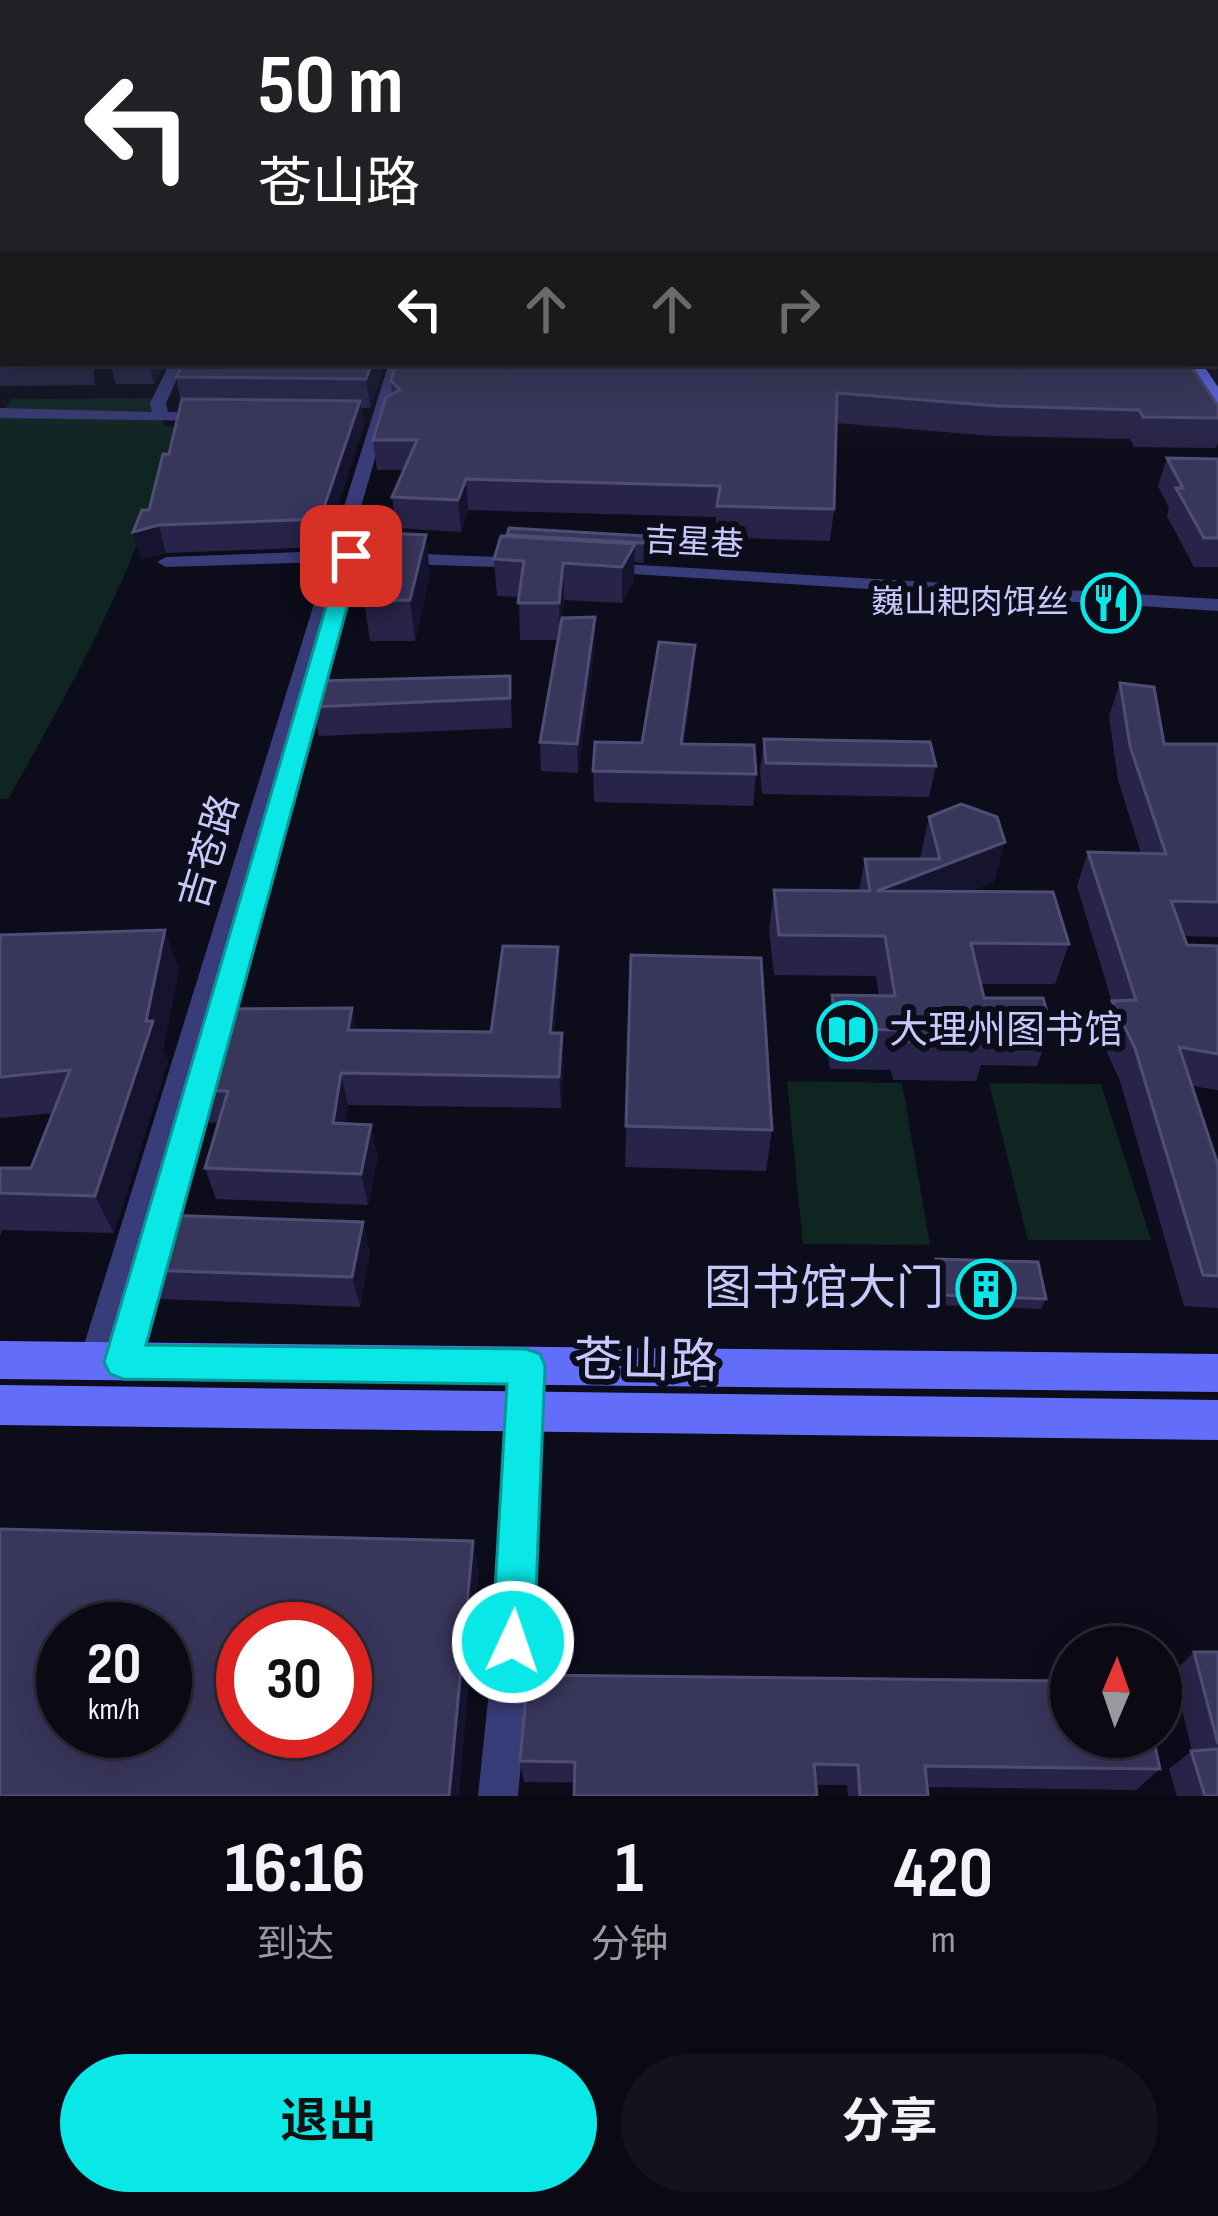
<!DOCTYPE html>
<html lang="zh">
<head>
<meta charset="utf-8">
<style>
	body { margin:0; font-family:"Sofia Sans Condensed","Noto Sans SC",sans-serif; background:#13121d; color:#f1f3f6; height:100vh; display:flex; flex-direction:column; font-size:45px; white-space:nowrap }
	* { box-sizing:border-box; margin:0 }
	p { font-size:39px; color:#999aa0 }
	.icon { flex:none; width:66px; height:66px; fill:none; stroke:currentColor; stroke-width:2; stroke-linecap:round; stroke-linejoin:round }
	.map { position:relative; height:1796px; overflow:hidden }
	.drawer { display:flex; flex-direction:column; background:#0a0914; flex:1 }
	.drawer>* { flex:none }
	.banner { position:absolute; left:0px; top:0px; width:1218px; height:366px; box-shadow:0 6px 30px #0003,0 0 0 3px #2a2a34; background:#202124; color:#fff; overflow:hidden }
	.needle { width:78px; rotate:2deg }
	.tools { position:absolute; left:1050px; top:1626px; display:grid; gap:24px }
	.tools a { display:grid; place-items:center; width:132px; height:132px; border-radius:50%; background:#0a0914; box-shadow:0 6px 30px #0003,0 0 0 3px #2a2a34; font-size:60px }
	.speed { position:absolute; left:36px; top:1602px; display:flex; gap:24px; font-size:60px; font-weight:700; text-align:center }
	.speed>* { display:grid; place-content:center; width:156px; height:156px; border-radius:50%; background:#0a0914; box-shadow:0 6px 30px #0003,0 0 0 3px #2a2a34; line-height:1 }
	.speed small { font-size:30px; font-weight:400 }
	.speed .limit { border:18px solid #d22; background:#fff; color:#111 }
	.pin { position:absolute; display:grid; place-items:center; width:102px; height:102px; color:#fff; margin:-51px; border-radius:24px; box-shadow:0 6px 18px #0006 }
	.me { position:absolute; width:132px; margin:-66px; rotate:3deg; stroke-linejoin:round; filter:drop-shadow(0 0 9px #0008) }
	.turn { display:flex; align-items:center; gap:42px; height:252px; padding:0 60px; font-size:54px }
	.turn .icon { width:156px; height:156px; stroke-width:2.5 }
	.turn b { display:block; font-size:84px; line-height:102px }
	.lanes { display:flex; align-items:center; height:114px; padding:0 60px; background:#0003; justify-content:center; gap:60px; direction:ltr }
	.lanes .off { opacity:.35 }
	.eta { display:flex; justify-content:space-evenly; align-items:center; height:204px; text-align:center }
	.eta b { font-size:72px; font-weight:700; line-height:84px }
	.button { display:flex; gap:24px; margin-top:auto; padding:24px 60px }
	.button a { flex:1; height:138px; border-radius:72px; background:#09e8e7; color:#111; font-size:48px; font-weight:700; line-height:138px; text-align:center }
	.button a+a { background:#13121d; color:#f1f3f6 }
	.map>svg:first-child { display:block }
	.green { fill:#0f2522 }
	.lines { fill:none; stroke-linecap:round; stroke-linejoin:round }
	.street { fill:#383c78; fill-rule:evenodd }
	.secondary { fill:#626ef9; fill-rule:evenodd }
	.wall { fill:#282449 }
	.shaded-wall { fill:#16132e }
	.building { fill:#39365c; stroke:#504d75; stroke-width:3; fill-rule:evenodd }
	.route { fill:#09e8e7; stroke:#069796; stroke-width:3 }
	.labels { text-anchor:middle; dominant-baseline:central; stroke-width:12; stroke-linejoin:round; paint-order:stroke }
	.far-street-label { font-size:33px; fill:#c8c8fd; stroke:#0d0c1b }
	.far-poi-label { font-size:33px; fill:#c8c8fd; stroke:#0d0c1b; text-anchor:end }
	.street-label { font-size:39px; fill:#c8c8fd; stroke:#0d0c1b }
	.poi-label { font-size:39px; fill:#c8c8fd; stroke:#0d0c1b; text-anchor:start }
	.near-poi-label { font-size:48px; fill:#c8c8fd; stroke:#0d0c1b; text-anchor:end }
	.near-street-label { font-size:48px; fill:#c8c8fd; stroke:#0d0c1b }
</style>
</head>
<body>
<div class="map">
<svg width="1218" height="1796" viewBox="0 0 1218 1796">
	<rect width="100%" height="100%" fill="#0d0c1b"/>
	<path class="green" d="M 154,398 L 165,426 L 177,427 C 141,561 76,679 8,799 L 0,799 L 0,418 L 11,399 Z
		M 787,1081 L 902,1083 L 930,1245 L 803,1244 Z
		M 989,1083 L 1101,1084 L 1151,1240 L 1028,1240 Z"/>
	<g class="lines">
		<path class="street" d="M 170,363 L 184,363 L 166,403 L 168,412 L 208,413 L 213,415 L 213,421 L 0,418 L 0,408 L 152,412 L 150,403 Z
			M 389,363 L 403,363 L 348,551 L 523,558 L 532,563 L 523,568 L 345,562 L 309,684 L 321,685 L 324,689 L 139,1362 L 134,1373 L 123,1377 L 112,1373 L 109,1366 L 106,1372 L 95,1376 L 84,1372 L 79,1361 L 327,562 L 166,567 L 157,562 L 166,557 L 330,551 Z
			M 606,563 L 1218,599 L 1218,611 L 600,572 L 600,564 Z
			M 526,1351 L 537,1355 L 542,1366 L 532,1643 L 518,1796 L 478,1796 L 494,1643 L 510,1366 L 515,1355 Z"/>
		<path class="secondary" d="M 1215,286 L 1218,286 L 1218,296 L 1215,296 Z
			M 1184,363 L 1202,363 L 1218,387 L 1218,408 L 1211,406 Z
			M 0,1341 L 1218,1354 L 1218,1392 L 0,1379 Z
			M 0,1385 L 1218,1400 L 1218,1440 L 0,1425 Z"/>
	</g>
	<path class="wall" d="M 0,229 L 3,229 L 3,363 L 93,363 L 95,385 L 0,386 Z
		M 110,363 L 165,363 L 154,384 L 116,384 Z
		M 175,363 L 385,363 L 370,408 L 361,408 L 364,426 L 324,547 L 166,553 L 141,559 L 149,510 L 169,454 L 181,402 L 176,377 L 177,374 Z
		M 396,363 L 1189,363 L 1218,406 L 1218,442 L 1216,448 L 1134,447 L 1130,439 L 992,436 L 836,423 L 834,509 L 830,541 L 715,537 L 716,517 L 468,510 L 461,532 L 396,528 L 392,497 L 404,470 L 377,470 L 373,440 L 392,394 L 391,381 Z
		M 1167,458 L 1218,459 L 1218,567 L 1194,567 L 1167,516 L 1169,508 L 1158,486 Z
		M 647,536 L 647,556 L 643,563 L 634,562 L 634,580 L 622,603 L 564,600 L 562,618 L 595,645 L 578,773 L 541,771 L 540,742 L 558,640 L 520,640 L 519,597 L 497,596 L 494,559 Z
		M 430,574 L 415,641 L 370,641 L 364,601 Z
		M 510,676 L 512,728 L 319,736 L 313,707 Z
		M 693,676 L 684,744 L 756,774 L 753,806 L 594,802 L 593,771 L 642,743 Z
		M 1120,683 L 1164,744 L 1218,744 L 1218,937 L 1184,936 L 1187,945 L 1218,946 L 1218,1090 L 1192,1086 L 1218,1165 L 1218,1308 L 1184,1306 L 1120,1081 L 1099,1035 L 1112,1002 L 1077,886 L 1088,852 L 1141,853 L 1118,780 L 1109,716 Z
		M 764,739 L 936,766 L 929,797 L 762,794 L 760,771 Z
		M 929,817 L 1005,842 L 994,882 L 969,892 L 1069,944 L 1055,984 L 981,984 L 984,998 L 1051,1026 L 1037,1066 L 981,1065 L 976,1081 L 893,1080 L 891,1070 L 830,1069 L 825,1035 L 832,995 L 879,996 L 876,976 L 774,975 L 769,930 L 774,890 L 859,891 L 865,859 L 920,859 Z
		M 0,935 L 179,969 L 163,1049 L 168,1061 L 114,1233 L 2,1230 L 0,1236 L 0,1168 L 31,1168 L 53,1113 L 0,1118 Z
		M 631,955 L 772,1130 L 766,1171 L 625,1167 Z
		M 559,979 L 554,1033 L 564,1065 L 561,1108 L 348,1105 L 345,1124 L 378,1156 L 368,1205 L 216,1199 L 205,1168 L 218,1122 L 209,1123 L 198,1091 L 352,1008 L 356,1030 L 491,1032 Z
		M 363,1222 L 370,1252 L 360,1307 L 161,1299 L 147,1270 Z
		M 936,1259 L 1046,1299 L 1041,1309 L 938,1305 L 933,1269 Z
		M 1194,1652 L 1218,1652 L 1218,1796 L 1177,1796 L 1169,1769 L 1192,1751 L 1173,1673 Z
		M 520,1761 L 1160,1769 L 1136,1790 L 927,1787 L 928,1796 L 848,1796 L 847,1785 L 524,1782 Z"/>
	<path class="shaded-wall" d="M 149,363 L 165,363 L 154,384 Z
		M 372,363 L 385,363 L 370,408 L 366,379 Z
		M 360,401 L 364,426 L 324,547 L 320,519 Z
		M 466,479 L 468,510 L 461,532 L 458,500 Z
		M 159,525 L 166,553 L 141,559 L 133,532 Z
		M 426,535 L 430,574 L 415,641 L 410,600 Z
		M 647,536 L 647,556 L 643,563 L 644,543 Z
		M 635,544 L 634,580 L 622,603 L 622,567 Z
		M 563,563 L 564,600 L 560,640 L 559,603 Z
		M 595,617 L 595,645 L 578,773 L 577,744 Z
		M 695,645 L 693,676 L 680,776 L 681,744 Z
		M 1005,842 L 994,882 L 869,931 L 877,891 Z
		M 165,930 L 179,969 L 163,1049 L 168,1061 L 114,1233 L 95,1196 Z
		M 558,947 L 559,979 L 552,1065 L 550,1033 Z
		M 352,1008 L 359,1040 L 348,1030 Z
		M 562,1033 L 564,1065 L 561,1108 L 559,1077 Z
		M 341,1073 L 348,1105 L 341,1154 L 333,1123 Z
		M 371,1125 L 378,1156 L 368,1205 L 361,1174 Z
		M 363,1222 L 370,1252 L 360,1307 L 352,1277 Z
		M 473,1541 L 479,1572 L 459,1796 L 449,1796 Z"/>
	<path class="building" d="M 0,229 L 3,229 L 3,350 L 0,350 Z
		M 183,363 L 372,363 L 366,379 L 176,377 Z
		M 396,363 L 1137,363 L 1165,365 L 1163,363 L 1189,363 L 1218,406 L 1218,418 L 1143,417 L 1139,410 L 998,406 L 837,393 L 834,509 L 717,506 L 720,486 L 466,479 L 458,500 L 392,497 L 417,440 L 373,440 L 386,397 L 400,390 L 391,381 Z
		M 182,399 L 360,401 L 320,519 L 159,525 L 133,532 L 142,510 L 149,510 L 163,454 L 169,454 Z
		M 1167,458 L 1218,459 L 1218,538 L 1204,538 L 1176,488 L 1183,488 Z
		M 509,528 L 647,536 L 644,543 L 507,535 Z
		M 385,533 L 426,535 L 410,600 L 364,601 Z
		M 501,536 L 635,544 L 622,567 L 563,563 L 559,603 L 518,603 L 524,561 L 494,559 Z
		M 595,617 L 577,744 L 540,742 L 562,618 Z
		M 659,642 L 695,645 L 681,744 L 754,745 L 756,774 L 593,771 L 595,742 L 642,743 Z
		M 510,676 L 510,698 L 313,707 L 319,681 Z
		M 1120,683 L 1154,687 L 1164,744 L 1218,744 L 1218,902 L 1171,901 L 1187,945 L 1218,946 L 1218,1054 L 1179,1047 L 1218,1165 L 1218,1276 L 1203,1275 L 1135,1048 L 1112,1001 L 1136,1000 L 1088,852 L 1166,854 L 1130,746 Z
		M 764,739 L 930,742 L 936,766 L 766,763 Z
		M 961,804 L 997,817 L 1005,842 L 877,891 L 1053,892 L 1069,944 L 971,943 L 984,998 L 1043,998 L 1051,1026 L 985,1025 L 988,1041 L 903,1041 L 901,1030 L 837,1029 L 832,995 L 895,996 L 885,936 L 779,935 L 774,890 L 870,891 L 865,859 L 940,859 L 929,817 Z
		M 165,930 L 146,1021 L 153,1021 L 95,1196 L 0,1193 L 0,1168 L 31,1168 L 70,1070 L 0,1077 L 0,935 Z
		M 503,946 L 558,947 L 550,1033 L 562,1033 L 559,1077 L 341,1073 L 333,1123 L 371,1125 L 361,1174 L 205,1168 L 228,1091 L 198,1091 L 222,1009 L 352,1008 L 348,1030 L 491,1032 Z
		M 631,955 L 761,958 L 772,1130 L 626,1126 Z
		M 163,1215 L 363,1222 L 352,1277 L 147,1270 Z
		M 936,1259 L 1038,1262 L 1046,1299 L 942,1295 Z
		M 0,1529 L 473,1541 L 449,1796 L 0,1796 ZM 63,1629 L 165,1629 L 165,1731 L 63,1731 ZM 243,1629 L 345,1629 L 345,1731 L 243,1731 Z
		M 1194,1652 L 1218,1652 L 1218,1744 Z
		M 528,1675 L 1071,1681 L 1071,1737 L 1153,1737 L 1160,1769 L 925,1766 L 928,1796 L 860,1796 L 858,1765 L 814,1764 L 817,1796 L 574,1796 L 575,1762 L 520,1761 Z
		M 1218,1749 L 1218,1796 L 1205,1796 L 1191,1751 Z"/>
	<linearGradient id="sky" x2="0" y2="1"><stop stop-color="#07070f"/><stop offset="0.45" stop-color="#2f344a"/><stop offset="1" stop-color="#2f344a" stop-opacity="0"/></linearGradient>
	<rect width="1218" height="454" fill="url(#sky)"/>
	<path class="route" d="M 351,550 L 361,556 L 146,1345 L 526,1349 L 540,1354 L 545,1366 L 534,1642 L 528,1657 L 513,1664 L 498,1657 L 492,1642 L 507,1384 L 123,1379 L 110,1374 L 104,1362 L 341,556 Z"/>
	<defs>
		<g id="restaurant-ring" transform="scale(3)"><circle r="9.5" fill="#0d0c1b" stroke="#09e8e7" stroke-width="1.5"/><path d="M-5-6h1v4h1v-4h1v4h1v-4h1v5L-1.5 .5V6h-2V.5L-5-1ZM5-6V6H3V1.5H1.5Q1.5-4 5-6Z" fill="#09e8e7"/></g>
		<g id="library-ring" transform="scale(3)"><circle r="9.5" fill="#0d0c1b" stroke="#09e8e7" stroke-width="1.5"/><path d="M-6-4Q-3-5.5-.7-3.5V5Q-3 3-6 4ZM6-4Q3-5.5 .7-3.5V5Q3 3 6 4Z" fill="#09e8e7"/></g>
		<g id="building-ring" transform="scale(3)"><circle r="9.5" fill="#0d0c1b" stroke="#09e8e7" stroke-width="1.5"/><path d="M-4-6H4V6H1V3H-1V6H-4ZM-2.5-4.3h1.7v1.8h-1.7ZM.8-4.3h1.7v1.8H.8ZM-2.5-1h1.7V.8h-1.7ZM.8-1h1.7V.8H.8Z" fill="#09e8e7"/></g>
	</defs>
	<g fill-rule="evenodd">
		<use href="#restaurant-ring" x="1111" y="603"/>
		<use href="#library-ring" x="847" y="1031"/>
		<use href="#building-ring" x="986" y="1289"/>
	</g>
	<g class="labels">
		<g class="far-street-label">
			<text transform="translate(694 543) rotate(3)">吉星巷</text>
		</g>
		<g class="far-poi-label">
			<text x="1069" y="603">巍山耙肉饵丝</text>
		</g>
		<g class="street-label">
			<text transform="translate(210 852) rotate(-73)">吉苍路</text>
		</g>
		<g class="poi-label">
			<text x="889" y="1031">大理州图书馆</text>
		</g>
		<g class="near-poi-label">
			<text x="944" y="1289">图书馆大门</text>
		</g>
		<g class="near-street-label">
			<text transform="translate(646 1362) rotate(1)">苍山路</text>
		</g>
	</g>
</svg>
<div class="tools">
<a><svg class="needle" viewBox="-14 -14 28 28"><path d="M0-13l5 13h-10z" fill="#e53935"/><path d="M0 13l5-13h-10z" fill="#999aa0"/></svg></a>
</div>
<div class="speed"><div>20<small>km/h</small></div><div class="limit">30</div></div>
<div class="pin" style="left:351px;top:556px;background:#d93025"><svg class="icon" aria-label="arrive" viewBox="0 0 24 24"><path d="M6 21V4h12l-3 4 3 4H6"/></svg></div>
<svg class="me" style="left:513px;top:1642px" viewBox="-20 -20 40 40"><circle r="17" fill="#09e8e7" stroke="#fff" stroke-width="3"/><path d="M0-11L8 9 0 5-8 9z" fill="#fff"/></svg>
<div class="banner">
<div class="turn"><svg class="icon" aria-label="left" viewBox="0 0 24 24"><path d="M17 20v-9H6M10 6l-5 5 5 5"/></svg><div><b>50 m</b>苍山路</div></div>
<div class="lanes"><svg class="icon" aria-label="left" viewBox="0 0 24 24"><path d="M17 20v-9H6M10 6l-5 5 5 5"/></svg><svg class="icon off" aria-label="ahead" viewBox="0 0 24 24"><path d="M12 20V5M6 11l6-6 6 6"/></svg><svg class="icon off" aria-label="ahead" viewBox="0 0 24 24"><path d="M12 20V5M6 11l6-6 6 6"/></svg><svg class="icon off" aria-label="right" viewBox="0 0 24 24"><path d="M7 20v-9h11M14 6l5 5-5 5"/></svg></div>
</div>
</div>
<section class="drawer">
<div class="eta">
<div><b>16:16</b><p>到达</p></div>
<div><b>1</b><p>分钟</p></div>
<div><b>420</b><p>m</p></div>
</div>
<div class="button"><a>退出</a><a>分享</a></div>
</section>
</body>
</html>
